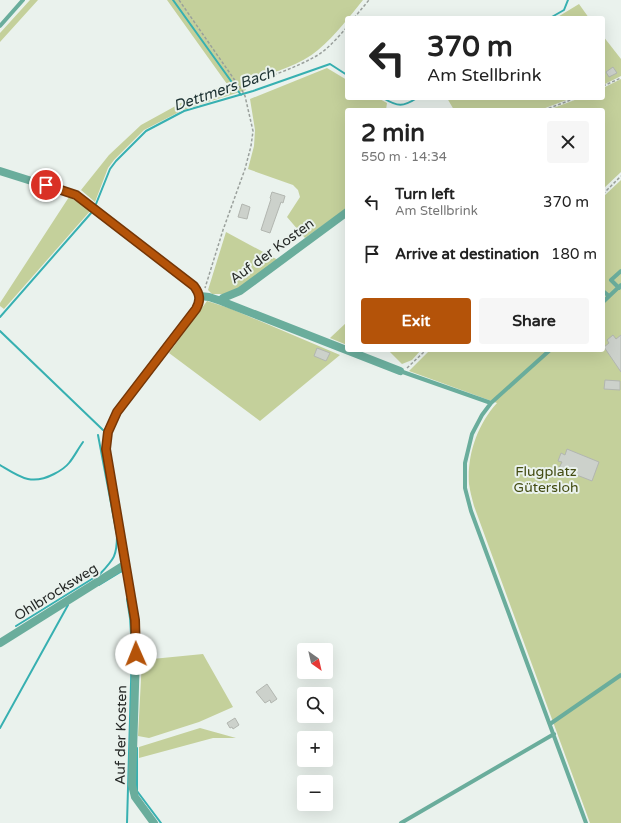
<!DOCTYPE html>
<html lang="en">
<head>
<meta charset="utf-8">
<style>
	body { margin:0; font-family:"Varela Round",sans-serif; background:#f6f6f6; color:#222; height:100vh; display:flex; flex-direction:column; font-size:15px; white-space:nowrap }
	* { box-sizing:border-box; margin:0 }
	p { font-size:13px; color:#767676 }
	.icon { flex:none; width:22px; height:22px; fill:none; stroke:currentColor; stroke-width:2; stroke-linecap:round; stroke-linejoin:round }
	.map { position:relative; flex:1; overflow:hidden }
	.sheet { position:absolute; left:345px; top:108px; width:260px; height:244px; display:flex; flex-direction:column; background:#fff; border-radius:4px; box-shadow:0 4px 16px #0002 }
	.sheet>* { flex:none }
	.guide { position:absolute; left:345px; top:16px; width:260px; height:84px; border-radius:4px; box-shadow:0 4px 16px #0002; background:#fff; color:#222; overflow:hidden }
	.needle { width:26px; rotate:146deg }
	.tools { position:absolute; left:297px; top:643px; display:grid; gap:8px }
	.tools a { display:grid; place-items:center; width:36px; height:36px; border-radius:4px; background:#fff; box-shadow:0 4px 16px #0002; font-size:20px }
	.pin { position:absolute; display:grid; place-items:center; width:34px; height:34px; color:#fff; margin:-17px; border:2px solid #fff; border-radius:50%; box-shadow:0 1px 4px #0007 }
	.me { position:absolute; width:44px; margin:-22px; rotate:359deg; stroke-linejoin:round; filter:drop-shadow(0 0 3px #0008) }
	.turn { display:flex; align-items:center; gap:14px; height:84px; padding:0 16px; font-size:18px }
	.turn .icon { width:52px; height:52px; stroke-width:2.5 }
	.turn b { display:block; font-size:28px; line-height:34px }
	.round { display:grid; place-items:center; flex:none; width:42px; height:42px; border-radius:4px; background:#f6f6f6 }
	.headline { display:flex; align-items:center; justify-content:space-between; height:68px; padding:0 16px }
	h1 { font-size:24px; font-weight:700; line-height:30px }
	.primary-button { display:flex; gap:8px; margin-top:auto; padding:8px 16px }
	.primary-button a { flex:1; height:46px; border-radius:4px; background:#b45309; color:#fff; font-size:16px; font-weight:700; line-height:46px; text-align:center }
	.primary-button a+a { background:#f6f6f6; color:#222 }
	ul { padding:0; list-style:none }
	li { display:flex; align-items:center; gap:12px; height:52px; padding:0 16px }
	li div { flex:1 }
	li b { display:block; font-size:15px }
	li em { font-style:normal }
	.map>svg:first-child { display:block }
	.green { fill:#c4d09b }
	.lines { fill:none; stroke-linecap:round; stroke-linejoin:round }
	.stream { stroke:#37b0b1; stroke-width:2 }
	.building { fill:#ccd1cb; stroke:#b2b6b0 }
	.path { stroke:#9aa09c; stroke-width:1.5; stroke-dasharray:3 2; stroke-linecap:butt }
	.lane { stroke:#6aad9c; stroke-width:4 }
	.street { stroke:#6aad9c; stroke-width:8 }
	.route-casing { stroke:#753606; stroke-width:10 }
	.route { stroke:#b45309; stroke-width:7 }
	.labels { text-anchor:middle; dominant-baseline:central; stroke-width:4; stroke-linejoin:round; paint-order:stroke }
	.street-label { font-size:14px; fill:#272a28; stroke:#eaf2ed }
	.park-label { font-size:14px; fill:#434c12; stroke:#eaf2ed }
	.water-label { font-size:15px; font-style:italic; fill:#1c3131; stroke:#eaf2ed }
</style>
</head>
<body>
<div class="map">
<svg width="621" height="823" viewBox="0 0 621 823">
	<rect width="100%" height="100%" fill="#eaf2ed"/>
	<path class="green" d="M 30,0 L 38,0 L 0,42 L 0,33 Z
		M 167,0 L 363,0 C 349,17 336,35 318,50 C 297,68 266,74 241,83 L 246,90 L 183,110 L 144,130 L 114,160 L 108,168 L 95,202 L 81,190 L 109,155 L 141,125 L 181,103 L 227,84 Z
		M 579,4 L 589,18 L 556,18 Z
		M 603,36 L 621,59 L 621,76 L 603,85 Z
		M 327,68 L 347,80 L 347,98 L 378,98 L 387,103 L 386,110 L 347,110 L 347,208 L 305,238 L 287,217 L 300,197 L 298,190 L 293,185 L 248,169 L 254,146 L 255,130 L 250,99 Z
		M 621,79 L 621,172 L 603,189 L 603,110 L 548,110 L 580,98 L 603,98 L 603,88 Z
		M 447,98 L 572,98 L 540,110 L 454,110 Z
		M 621,180 L 621,823 L 590,823 L 474,506 C 472,499 470,491 469,484 C 467,455 477,425 497,403 L 409,371 L 430,350 L 603,350 L 603,197 Z
		M 69,197 L 91,210 L 4,309 L 0,306 L 0,303 Z
		M 226,232 L 278,260 L 239,289 L 224,294 L 212,294 L 208,290 Z
		M 207,301 L 229,308 L 340,355 L 260,421 L 169,353 Z
		M 347,322 L 347,345 L 330,338 Z
		M 388,350 L 421,350 L 412,360 L 402,364 Z
		M 203,654 L 233,707 L 199,722 L 149,738 L 138,736 L 142,660 Z
		M 200,728 L 236,738 L 213,738 L 139,758 L 139,747 Z"/>
	<g class="lines">
		<path class="stream" d="M 173,0 L 241,95
			M 550,18 L 564,10 L 568,0
			M 383,98 C 398,107 403,107 417,98
			M 96,204 L 110,169 L 116,161 L 146,131 L 184,111 L 253,91 L 330,64 L 347,75
			M 0,317 L 92,212
			M 0,331 L 103,430
			M 0,465 C 20,477 31,486 54,474 C 60,471 65,468 69,463 C 74,457 78,449 83,442
			M 99,585 L 122,571 L 123,573
			M 16,626 L 100,574 C 114,559 117,556 117,535 L 98,435
			M 0,728 L 68,605
			M 137,748 L 137,791 L 161,823
			M 127,823 L 132,649 L 130,618 L 127,599"/>
	</g>
	<path class="building" d="M 613,67 L 617,73 L 609,77 L 606,72 Z
		M 272,192 L 285,196 L 283,203 L 281,202 L 270,233 L 261,230 L 271,199 L 270,198 Z
		M 242,204 L 250,207 L 247,219 L 238,217 Z
		M 613,335 L 616,339 L 621,335 L 621,372 L 604,347 L 609,343 L 607,340 Z
		M 317,348 L 330,353 L 326,361 L 314,356 Z
		M 605,380 L 620,381 L 620,390 L 604,389 Z
		M 567,449 L 599,462 L 592,481 L 559,468 L 562,462 L 558,461 L 561,453 L 565,455 Z
		M 267,684 L 277,699 L 271,703 L 270,700 L 265,703 L 256,692 Z
		M 235,718 L 239,725 L 233,729 L 232,727 L 230,728 L 227,723 Z"/>
	<g class="lines">
		<path class="path" d="M 179,0 L 243,92 L 245,96 L 253,131 L 251,146 L 245,169 L 223,230 L 205,288
			M 354,18 L 369,0
			M 603,86 L 621,78
			M 241,87 C 267,77 294,69 318,55 C 329,48 339,36 347,27
			M 544,110 L 576,98
			M 603,194 L 621,176
			M 407,368 L 426,350"/>
		<path class="lane" d="M 0,26 L 23,0
			M 619,288 L 611,280 L 621,271
			M 603,291 L 609,296
			M 603,302 L 621,285
			M 550,350 L 491,403 L 482,415 L 472,434 L 465,463 L 465,488 L 471,511 L 586,823
			M 400,371 L 491,403
			M 550,724 L 621,675
			M 401,823 L 554,734"/>
		<path class="street" d="M 0,171 L 76,195 L 194,286 C 200,294 201,300 196,309 L 117,412 L 108,431 L 106,449 L 135,620 L 136,654 L 132,785 L 135,797 L 154,823
			M 200,296 L 209,297 L 221,301 L 400,371
			M 221,301 L 223,298 L 240,291 L 347,212
			M 0,643 L 126,564"/>
	</g>
	<g class="lines">
		<g class="route-casing">
			<path id="route" d="M 46,185 L 76,195 L 194,286 C 200,294 201,300 196,309 L 117,412 L 108,432 L 106,449 L 135,620 L 136,654"/>
		</g>
		<use href="#route" class="route"/>
	</g>
	<g class="labels">
		<g class="street-label">
			<text transform="translate(272 251) rotate(-36)">Auf der Kosten</text>
			<text transform="translate(56 592) rotate(-32)">Ohlbrocksweg</text>
			<text transform="translate(121 735) rotate(-89)">Auf der Kosten</text>
		</g>
		<g class="park-label">
			<text x="546" y="471">Flugplatz<tspan x="546" dy="16">Gütersloh</tspan></text>
		</g>
		<g class="water-label">
			<text transform="translate(224 89) rotate(-19)">Dettmers Bach</text>
		</g>
	</g>
</svg>
<div class="tools">
<a><svg class="needle" viewBox="-14 -14 28 28"><path d="M0-13l5 13h-10z" fill="#e53935"/><path d="M0 13l5-13h-10z" fill="#767676"/></svg></a>
<a><svg class="icon" aria-label="search" viewBox="0 0 24 24"><circle cx="10" cy="10" r="6"/><path d="M15 15l6 6"/></svg></a>
<a>+</a>
<a>−</a>
</div>
<div class="pin" style="left:46px;top:185px;background:#d93025"><svg class="icon" aria-label="arrive" viewBox="0 0 24 24"><path d="M6 21V4h12l-3 4 3 4H6"/></svg></div>
<svg class="me" style="left:136px;top:654px" viewBox="-20 -20 40 40"><circle r="19" fill="#fff"/><path d="M0-13L10 11 0 6-10 11z" fill="#b45309"/></svg>
<div class="guide">
<div class="turn"><svg class="icon" aria-label="left" viewBox="0 0 24 24"><path d="M17 20v-9H6M10 6l-5 5 5 5"/></svg><div><b>370 m</b>Am Stellbrink</div></div>
</div>
<section class="sheet">
<div class="headline"><div><h1>2 min</h1><p>550 m · 14:34</p></div><a class="round"><svg class="icon" aria-label="close" viewBox="0 0 24 24"><path d="M6 6l12 12M18 6L6 18"/></svg></a></div>
<ul>
<li><svg class="icon" aria-label="left" viewBox="0 0 24 24"><path d="M17 20v-9H6M10 6l-5 5 5 5"/></svg><div><b>Turn left</b><p>Am Stellbrink</p></div><em>370 m</em></li>
<li><svg class="icon" aria-label="arrive" viewBox="0 0 24 24"><path d="M6 21V4h12l-3 4 3 4H6"/></svg><div><b>Arrive at destination</b></div><em>180 m</em></li>
</ul>
<div class="primary-button"><a>Exit</a><a>Share</a></div>
</section>
</div>
</body>
</html>
